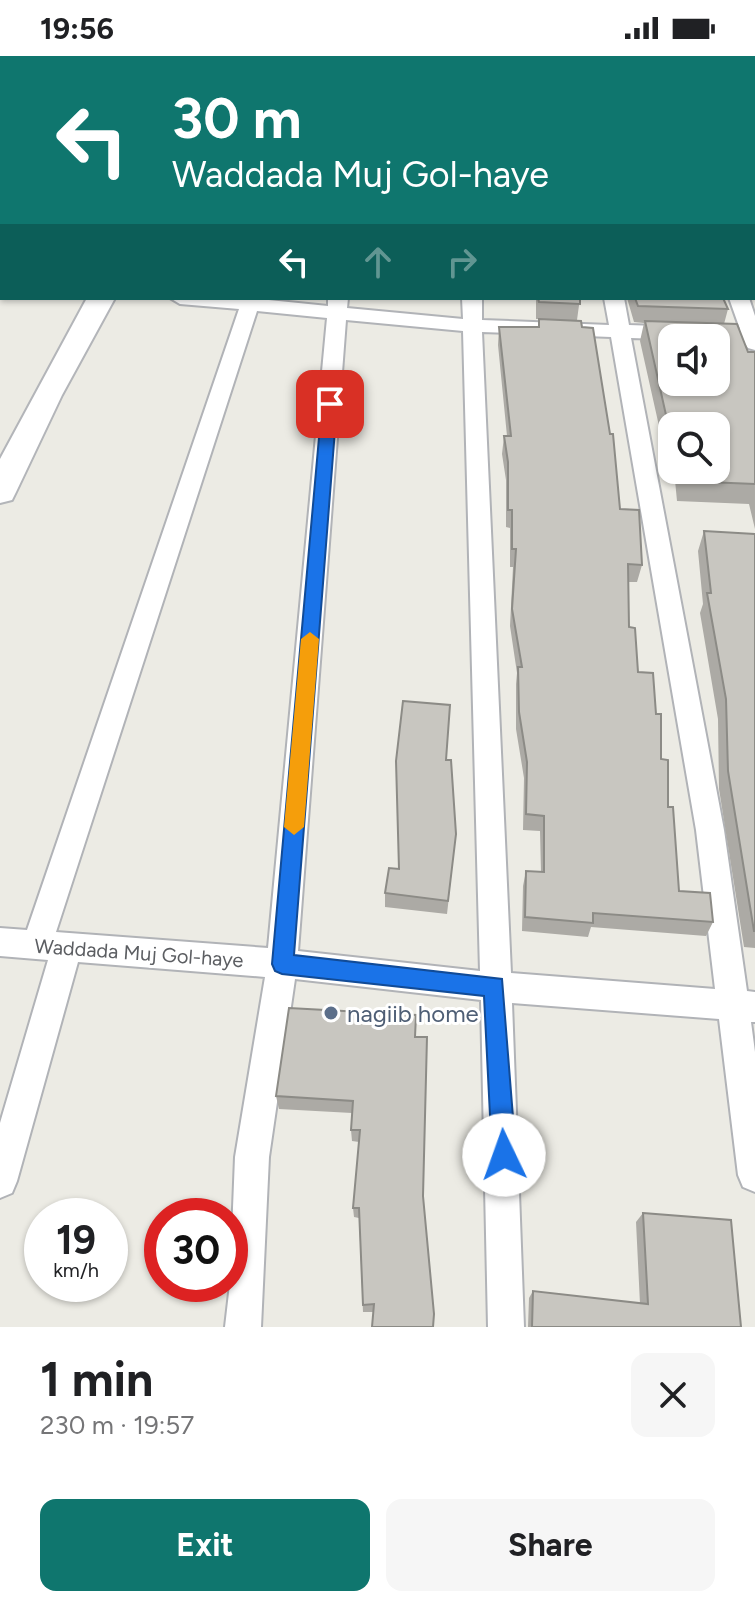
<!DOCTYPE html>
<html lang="en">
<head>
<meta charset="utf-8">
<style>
	body { margin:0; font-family:Figtree,sans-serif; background:#f6f6f6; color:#202124; height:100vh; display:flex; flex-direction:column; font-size:30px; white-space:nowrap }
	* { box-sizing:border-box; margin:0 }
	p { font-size:26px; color:#757577 }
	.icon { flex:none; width:44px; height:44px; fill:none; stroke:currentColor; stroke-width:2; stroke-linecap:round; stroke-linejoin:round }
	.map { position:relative; height:1271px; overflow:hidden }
	.details { display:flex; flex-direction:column; background:#fff; flex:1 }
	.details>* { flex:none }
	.banner { position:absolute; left:0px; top:0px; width:756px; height:244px; box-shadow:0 2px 6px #0004; background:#0f766e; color:#fff; overflow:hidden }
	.buttons { position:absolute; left:658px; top:268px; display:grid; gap:16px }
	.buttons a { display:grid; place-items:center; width:72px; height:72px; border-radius:16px; background:#fff; box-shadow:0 2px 6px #0004; font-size:40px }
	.speed { position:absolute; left:24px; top:1142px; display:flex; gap:16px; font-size:40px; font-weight:700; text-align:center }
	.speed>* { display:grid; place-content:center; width:104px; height:104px; border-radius:50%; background:#fff; box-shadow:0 2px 6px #0004; line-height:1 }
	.speed small { font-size:20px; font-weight:400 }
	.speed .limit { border:12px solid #d22; background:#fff; color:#111 }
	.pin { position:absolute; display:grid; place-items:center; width:68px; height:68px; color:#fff; margin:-34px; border-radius:16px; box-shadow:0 4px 12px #0006 }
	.me { position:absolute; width:88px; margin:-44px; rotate:357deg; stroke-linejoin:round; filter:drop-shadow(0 0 6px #0008) }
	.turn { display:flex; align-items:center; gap:28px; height:168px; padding:0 40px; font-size:36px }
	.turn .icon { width:104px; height:104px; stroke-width:2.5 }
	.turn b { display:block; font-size:56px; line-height:68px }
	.lanes { display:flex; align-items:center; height:76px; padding:0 40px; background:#0003; justify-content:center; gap:40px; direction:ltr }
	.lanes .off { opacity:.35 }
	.round { display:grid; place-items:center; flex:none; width:84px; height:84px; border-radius:16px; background:#f6f6f6 }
	.headline { display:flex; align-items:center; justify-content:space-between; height:136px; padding:0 40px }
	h1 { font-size:48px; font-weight:700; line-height:60px }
	.primary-button { display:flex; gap:16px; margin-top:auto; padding:16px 40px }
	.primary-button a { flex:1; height:92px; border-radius:16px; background:#0f766e; color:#fff; font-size:32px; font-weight:700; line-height:92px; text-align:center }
	.primary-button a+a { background:#f6f6f6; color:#202124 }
	.status { display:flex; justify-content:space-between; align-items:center; height:56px; padding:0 40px; background:#fff; direction:ltr }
	.status svg { height:22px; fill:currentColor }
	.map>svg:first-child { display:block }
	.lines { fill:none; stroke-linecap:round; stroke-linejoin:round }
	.street-casing { stroke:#b1b3b7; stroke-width:4 }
	.secondary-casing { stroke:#b3b5b9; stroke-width:4 }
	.street { fill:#fff; fill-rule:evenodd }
	.secondary { fill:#fff; fill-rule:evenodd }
	.wall { fill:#acaaa5 }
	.building { fill:#c8c6c0; stroke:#8c8b86; stroke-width:2; fill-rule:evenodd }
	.route { fill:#1a73e8; stroke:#114b97; stroke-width:2 }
	.slow { fill:#f59e0b }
	.service-dot { fill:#5c6f8a; stroke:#fff; stroke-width:3 }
	.labels { text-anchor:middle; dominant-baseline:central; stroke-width:6; stroke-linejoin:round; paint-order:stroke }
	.street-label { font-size:20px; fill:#5c5e62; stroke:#fff }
	.near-service-label { font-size:24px; fill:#4e5e75; stroke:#fff; text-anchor:start }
</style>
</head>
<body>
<div class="status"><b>19:56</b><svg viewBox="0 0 49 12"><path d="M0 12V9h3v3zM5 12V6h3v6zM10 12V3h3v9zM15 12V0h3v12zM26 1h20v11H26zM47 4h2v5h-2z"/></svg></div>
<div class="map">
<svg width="755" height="1271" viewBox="0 0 755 1271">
	<rect width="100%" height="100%" fill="#ecebe4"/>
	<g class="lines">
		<g class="street-casing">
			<path id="street" d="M 53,0 L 69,0 L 52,2 Z
				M 364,0 L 380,0 L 363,2 Z
				M 468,0 L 484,0 L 484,2 L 468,2 Z
				M 579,0 L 595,0 L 595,2 L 579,2 Z
				M 682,0 L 698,0 L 698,2 L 682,2 Z
				M 0,59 L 2,59 L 2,69 L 0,69 Z
				M 2,86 L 2,99 L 0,99 L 0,87 Z
				M 170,242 L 250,242 L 328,250 L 328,242 L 348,242 L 347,252 L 463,263 L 462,242 L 482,242 L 482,264 L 609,269 L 604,242 L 624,242 L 629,269 L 740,273 L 729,242 L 749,242 L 755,260 L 755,294 L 748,292 L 744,286 L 631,282 L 724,774 L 747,935 L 755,936 L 755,966 L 751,966 L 755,996 L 755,1136 L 743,1131 L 738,1119 L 719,963 L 512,947 L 524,1271 L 488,1271 L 481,944 L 295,923 L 269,1101 L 261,1271 L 225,1271 L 230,1228 L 235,1101 L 265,921 L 78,906 L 17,1125 L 12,1137 L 0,1142 L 0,1067 L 48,904 L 0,900 L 0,872 L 27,874 L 239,253 L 180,248 ZM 257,255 L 327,262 L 268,892 L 56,876 ZM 346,264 L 463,275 L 480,915 L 298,895 ZM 482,276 L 611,281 L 696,774 L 715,933 L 511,917 Z"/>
		</g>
		<g class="secondary-casing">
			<path id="secondary" d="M 87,242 L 115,242 L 62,339 L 16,436 L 12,444 L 0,447 L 0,403 Z"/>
		</g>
		<use href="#street" class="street"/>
		<use href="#secondary" class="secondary"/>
	</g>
	<path class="wall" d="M 712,0 L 755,0 L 755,213 L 754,2 Z
		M 536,242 L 580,242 L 577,264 L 582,271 L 620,453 L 642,509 L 637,526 L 628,526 L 629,571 L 638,616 L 661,703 L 679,835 L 713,866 L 706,880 L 591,871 L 588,881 L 522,875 L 523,830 L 526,815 L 541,816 L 540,775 L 523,774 L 524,722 L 516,673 L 516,628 L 517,617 L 510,570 L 513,511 L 510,511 L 510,472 L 506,471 L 506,424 L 502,398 L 504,380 L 507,380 L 498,289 L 499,271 L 538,271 L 539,263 L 536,263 Z
		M 627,242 L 723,242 L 728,253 L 724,268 L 748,296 L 755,296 L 755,473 L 749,448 L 677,445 L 674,414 L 716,414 L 716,370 L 672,370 L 672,397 L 670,379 L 661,379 L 640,285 L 644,267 L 634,266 Z
		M 704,475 L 755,478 L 755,892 L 744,891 L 719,733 L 718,663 L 700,557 L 703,548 L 698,495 Z
		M 446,704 L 456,778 L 447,858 L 385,851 L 385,837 L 399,813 L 396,705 Z
		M 416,959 L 373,1256 L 363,1256 L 359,1162 L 354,1161 L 353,1152 L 359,1086 L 352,1085 L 351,1074 L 352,1057 L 279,1053 L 276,1040 Z
		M 643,1157 L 741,1271 L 528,1271 L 529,1242 L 533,1235 L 640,1248 L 636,1166 Z"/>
	<path class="building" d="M 588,0 L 682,0 L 682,2 L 588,2 Z
		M 751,0 L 755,0 L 755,35 L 754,2 L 751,2 Z
		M 754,47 L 755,47 L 755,177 L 754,173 Z
		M 538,242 L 580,242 L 580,248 L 539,246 Z
		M 635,242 L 723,242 L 728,253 L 638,250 Z
		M 539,263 L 581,265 L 582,271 L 593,272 L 610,378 L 613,378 L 620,453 L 639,454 L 642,509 L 628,508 L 629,571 L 635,572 L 638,616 L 653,617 L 656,658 L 661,658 L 661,703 L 668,704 L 668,751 L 673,751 L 679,835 L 710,837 L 713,866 L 593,857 L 593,867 L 525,861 L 526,815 L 544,816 L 544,760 L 526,758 L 527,706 L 519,656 L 518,611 L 522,611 L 512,553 L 516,493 L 512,493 L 512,454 L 508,454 L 508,406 L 504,380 L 511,380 L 499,271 L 539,271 Z
		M 645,265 L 737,268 L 748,296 L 755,296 L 755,428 L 683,425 L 682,414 L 716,414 L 716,370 L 677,370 L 675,359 L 666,359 ZM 672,282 L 716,282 L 716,326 L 672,326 Z
		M 704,475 L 755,478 L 755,875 L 754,875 L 728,715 L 726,643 L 707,537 L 711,537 Z
		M 403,645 L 450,649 L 446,704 L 451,704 L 456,778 L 448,845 L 385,837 L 389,812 L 399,813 L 396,705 Z
		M 289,952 L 416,959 L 415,981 L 427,981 L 423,1140 L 434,1258 L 433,1271 L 372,1271 L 374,1248 L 363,1249 L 359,1152 L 353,1152 L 360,1074 L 351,1074 L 353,1045 L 276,1040 Z
		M 643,1157 L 731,1164 L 741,1271 L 532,1271 L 533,1235 L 648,1248 Z"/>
	<path class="route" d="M 330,343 L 337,348 L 294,899 L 502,923 L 516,1099 L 512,1107 L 504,1111 L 496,1107 L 492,1099 L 484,940 L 282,918 L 275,915 L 272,908 L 322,348 Z"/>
	<path class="slow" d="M 310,576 L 319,583 L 304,771 L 294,779 L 284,771 L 301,583 Z"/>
	<circle class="service-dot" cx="331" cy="957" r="8"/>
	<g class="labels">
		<g class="street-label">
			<text transform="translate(139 897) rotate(4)">Waddada Muj Gol-haye</text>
		</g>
		<g class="near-service-label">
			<text x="347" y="957">nagiib home</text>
		</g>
	</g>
</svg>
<div class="buttons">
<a><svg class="icon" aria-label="sound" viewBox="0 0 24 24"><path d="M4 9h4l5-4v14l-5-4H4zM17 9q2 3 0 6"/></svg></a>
<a><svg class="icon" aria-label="search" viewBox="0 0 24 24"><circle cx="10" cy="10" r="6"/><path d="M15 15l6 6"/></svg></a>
</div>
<div class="speed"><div>19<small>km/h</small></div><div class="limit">30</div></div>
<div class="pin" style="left:330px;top:348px;background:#d93025"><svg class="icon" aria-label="arrive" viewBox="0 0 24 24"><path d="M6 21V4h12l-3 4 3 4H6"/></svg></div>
<svg class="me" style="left:504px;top:1099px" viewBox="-20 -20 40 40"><circle r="19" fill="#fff"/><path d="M0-13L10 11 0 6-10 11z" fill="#1a73e8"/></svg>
<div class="banner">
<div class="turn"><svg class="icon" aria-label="left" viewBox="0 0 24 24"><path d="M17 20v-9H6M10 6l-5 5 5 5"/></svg><div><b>30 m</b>Waddada Muj Gol-haye</div></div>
<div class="lanes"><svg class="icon" aria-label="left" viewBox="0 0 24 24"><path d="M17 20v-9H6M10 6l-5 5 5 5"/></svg><svg class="icon off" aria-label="ahead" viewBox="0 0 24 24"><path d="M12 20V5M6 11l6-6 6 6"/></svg><svg class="icon off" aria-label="right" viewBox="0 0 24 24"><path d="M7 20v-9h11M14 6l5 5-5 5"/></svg></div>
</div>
</div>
<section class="details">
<div class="headline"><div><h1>1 min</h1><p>230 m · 19:57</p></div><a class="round"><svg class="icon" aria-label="close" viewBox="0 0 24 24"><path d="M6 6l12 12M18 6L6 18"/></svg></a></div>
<div class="primary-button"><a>Exit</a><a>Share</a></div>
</section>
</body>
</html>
